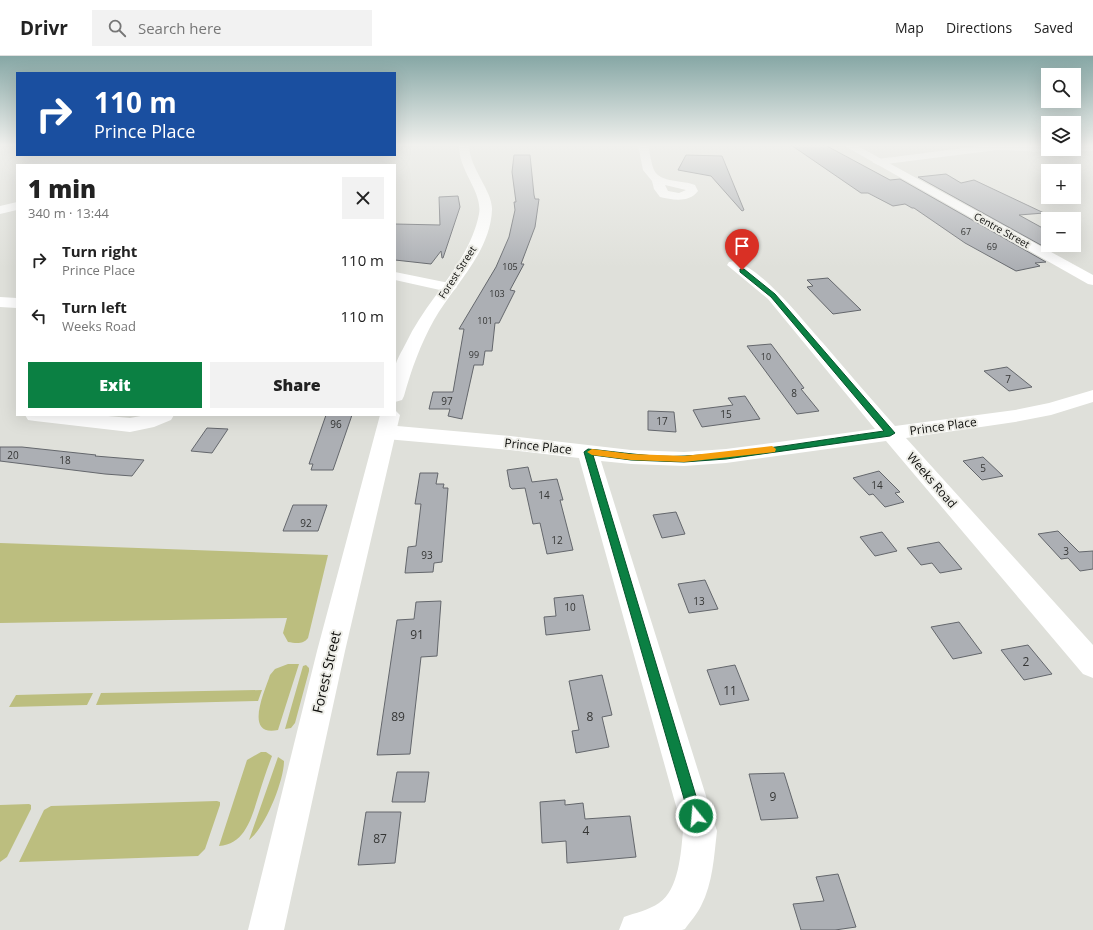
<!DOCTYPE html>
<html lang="en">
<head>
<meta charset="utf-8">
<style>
	body { margin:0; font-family:"Open Sans",sans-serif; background:#f2f2f2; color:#222; height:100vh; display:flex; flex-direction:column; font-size:15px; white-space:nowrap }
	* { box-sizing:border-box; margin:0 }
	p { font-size:13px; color:#767676 }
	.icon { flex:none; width:22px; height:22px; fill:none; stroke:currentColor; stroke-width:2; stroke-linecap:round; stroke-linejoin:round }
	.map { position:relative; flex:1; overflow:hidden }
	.details { position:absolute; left:16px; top:108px; width:380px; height:252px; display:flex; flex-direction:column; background:#fff; border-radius:0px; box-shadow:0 4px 16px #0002 }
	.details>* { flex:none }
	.banner { position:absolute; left:16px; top:16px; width:380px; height:84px; border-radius:0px; box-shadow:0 4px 16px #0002; background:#1a4fa0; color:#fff; overflow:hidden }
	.buttons { position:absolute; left:1041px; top:12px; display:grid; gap:8px }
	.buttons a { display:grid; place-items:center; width:40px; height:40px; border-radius:0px; background:#fff; box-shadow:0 4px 16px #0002; font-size:20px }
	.pin { position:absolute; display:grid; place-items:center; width:34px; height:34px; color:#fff; margin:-41px -17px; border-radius:50% 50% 50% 0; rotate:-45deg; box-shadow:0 0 4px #0007 }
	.pin .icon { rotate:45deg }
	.me { position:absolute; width:44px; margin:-22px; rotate:343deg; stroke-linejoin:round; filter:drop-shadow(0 0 3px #0008) }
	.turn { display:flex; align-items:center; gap:14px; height:84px; padding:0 12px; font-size:18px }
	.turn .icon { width:52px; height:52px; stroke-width:2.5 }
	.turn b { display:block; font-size:28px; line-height:34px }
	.round { display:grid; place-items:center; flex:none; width:42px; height:42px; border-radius:0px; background:#f2f2f2 }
	.overview { display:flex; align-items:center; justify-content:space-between; height:68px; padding:0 12px }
	h1 { font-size:24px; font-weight:800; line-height:30px }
	.primary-button { display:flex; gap:8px; margin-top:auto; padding:8px 12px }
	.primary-button a { flex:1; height:46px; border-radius:0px; background:#0b8043; color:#fff; font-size:16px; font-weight:800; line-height:46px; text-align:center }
	.primary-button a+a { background:#f2f2f2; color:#222 }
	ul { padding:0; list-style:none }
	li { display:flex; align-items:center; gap:12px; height:56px; padding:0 12px }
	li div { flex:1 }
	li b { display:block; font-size:15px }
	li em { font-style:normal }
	header { display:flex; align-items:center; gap:24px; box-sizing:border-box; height:56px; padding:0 20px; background:#fff; border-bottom:1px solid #e0e0e0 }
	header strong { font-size:19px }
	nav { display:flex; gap:22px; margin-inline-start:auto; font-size:14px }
	.search { width:280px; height:36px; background:#f2f2f2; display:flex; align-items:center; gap:10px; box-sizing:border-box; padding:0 14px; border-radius:0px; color:#767676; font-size:15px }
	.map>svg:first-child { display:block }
	.green { fill:#bcbe7f }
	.building { fill:#acafb4; stroke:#64676c }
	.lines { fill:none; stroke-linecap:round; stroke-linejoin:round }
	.minor { fill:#fff; fill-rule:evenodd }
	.tertiary { fill:#fff; fill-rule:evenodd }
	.secondary { fill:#fff; fill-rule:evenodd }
	.route { fill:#0b8043; stroke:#07532c }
	.slow { fill:#f59e0b }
	.labels { text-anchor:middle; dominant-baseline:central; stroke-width:4; stroke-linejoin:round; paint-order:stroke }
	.far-number-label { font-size:9px; fill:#353635 }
	.far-street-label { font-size:10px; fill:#0d0d0b; stroke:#edede7 }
	.number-label { font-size:10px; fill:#353635 }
	.street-label { font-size:12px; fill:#0d0d0b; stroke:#edede7 }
	.near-number-label { font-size:12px; fill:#353635 }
	.near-street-label { font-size:14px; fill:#0d0d0b; stroke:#edede7 }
</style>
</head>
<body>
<header>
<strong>Drivr</strong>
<div class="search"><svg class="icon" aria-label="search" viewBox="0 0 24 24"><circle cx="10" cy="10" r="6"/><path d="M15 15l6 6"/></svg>Search here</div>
<nav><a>Map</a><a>Directions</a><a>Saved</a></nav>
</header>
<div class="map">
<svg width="1093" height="874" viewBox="0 0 1093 874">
	<rect width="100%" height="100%" fill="#dfe0da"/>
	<path class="green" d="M 0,487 L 328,499 L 308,582 C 303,589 295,587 288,586 L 283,577 L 287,562 L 0,567 Z
		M 288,608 L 299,608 L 278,674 C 243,681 265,635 270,619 L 275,613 Z
		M 306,609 L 309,612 L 309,615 L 295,667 L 291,672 L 285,673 L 303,610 Z
		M 262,634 L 258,645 L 96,649 L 101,637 Z
		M 93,637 L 87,649 L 9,651 L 16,639 Z
		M 261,696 L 266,696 L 272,700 C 267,713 263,725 259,738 C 252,760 246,788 219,790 L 247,704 Z
		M 278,701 L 284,705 C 284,725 265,772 249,784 Z
		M 217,745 L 220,746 L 220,749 L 205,793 L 198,800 L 19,806 L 44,754 L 51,750 Z
		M 29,748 L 31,749 L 31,753 L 7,801 L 0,806 L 0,749 Z"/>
	<path class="building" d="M 791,89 L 825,89 L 890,124 L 900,123 L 1046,206 L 1035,207 L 1040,210 L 1016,215 L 965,187 L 914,152 L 912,152 L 905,148 L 893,150 L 868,137 L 861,137 Z
		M 514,99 L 530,99 L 534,139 L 535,143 L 539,143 L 535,171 L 521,208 L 524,208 L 510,234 L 515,235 L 499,267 L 495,267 L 492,295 L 485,295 L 483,309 L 474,309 L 462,363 L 448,360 L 450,353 L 429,353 L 433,336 L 453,336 L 464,273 L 459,273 L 496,211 L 509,181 L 515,154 L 514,146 L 516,146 L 512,116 Z
		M 686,99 L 722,100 L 744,154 L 742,155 L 711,120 L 678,114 Z
		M 946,118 L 961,127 L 974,124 L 1044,157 L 1019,159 L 1048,175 L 1048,193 L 918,121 Z
		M 458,140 L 460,151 L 443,202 L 442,202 L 441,195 L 431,208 L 395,204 L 395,168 L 440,169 L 439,141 Z
		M 828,222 L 861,254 L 833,258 L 807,231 L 813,230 L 807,224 Z
		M 771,288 L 804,332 L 801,333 L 819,355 L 797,358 L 747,290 Z
		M 1007,311 L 1032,331 L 1009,335 L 984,315 Z
		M 745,340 L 760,363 L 702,371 L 693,354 L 733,349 L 728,342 Z
		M 648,355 L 674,356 L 676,376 L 648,374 Z
		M 326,359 L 352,359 L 333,414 L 311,414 L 313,408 L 309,408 Z
		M 207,372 L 228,373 L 212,397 L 191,395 Z
		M 0,391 L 22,391 L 96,399 L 95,400 L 144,404 L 132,420 L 105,418 L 0,405 Z
		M 983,401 L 1003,420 L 982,424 L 963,405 Z
		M 528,411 L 532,426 L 557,423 L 563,444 L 560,444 L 573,494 L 547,498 L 540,467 L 533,468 L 525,432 L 512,433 L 510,431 L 507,414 Z
		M 879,415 L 900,436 L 895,437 L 904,446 L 885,451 L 873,438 L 869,439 L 853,422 Z
		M 420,417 L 438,417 L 436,428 L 444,428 L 443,432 L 448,432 L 442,506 L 434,507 L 433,516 L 405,517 L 408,491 L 416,490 L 421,448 L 415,448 Z
		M 293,449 L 327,449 L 318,475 L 283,475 Z
		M 676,456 L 685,478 L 662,482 L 653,459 Z
		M 1058,475 L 1079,496 L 1093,495 L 1093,513 L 1080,515 L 1068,502 L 1061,503 L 1038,478 Z
		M 882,476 L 897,495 L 875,500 L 860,481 Z
		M 939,486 L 962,513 L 940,517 L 932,507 L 921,509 L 907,492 Z
		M 705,524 L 718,553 L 689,557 L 678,528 Z
		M 583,539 L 590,574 L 546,579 L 544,561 L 556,560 L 554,542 Z
		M 441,545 L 437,600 L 421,601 L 410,698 L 377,699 L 397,564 L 414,563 L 416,546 Z
		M 959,566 L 982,597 L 953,603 L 931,571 Z
		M 1028,589 L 1052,618 L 1024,624 L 1001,594 Z
		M 735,609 L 749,644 L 720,649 L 707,614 Z
		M 602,619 L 612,659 L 602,661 L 609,691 L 576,697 L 572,675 L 579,674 L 569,625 Z
		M 397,716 L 429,716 L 425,746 L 392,746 Z
		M 784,717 L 798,762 L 761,764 L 749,718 Z
		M 565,744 L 565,749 L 583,747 L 585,763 L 630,760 L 636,801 L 567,807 L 566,785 L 542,787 L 540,746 Z
		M 366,756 L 401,756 L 395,807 L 358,809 Z
		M 838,818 L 856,871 L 835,874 L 801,874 L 793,848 L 824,845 L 816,821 Z"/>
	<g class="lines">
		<path class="minor" d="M 638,89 L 648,89 C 650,97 651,107 654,114 C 660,127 684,124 695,129 L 698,135 C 689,147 673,144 660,141 L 654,133 L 652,125 L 643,114 ZM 665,129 L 686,134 L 679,137 L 668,135 Z
			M 987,89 L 1048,90 L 1048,93 L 1053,93 L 1048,96 L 997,94 L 878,109 L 872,106 L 878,103 Z
			M 1074,89 L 1093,89 L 1093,95 L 1070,94 L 1069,93 L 1074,93 Z
			M 17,146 L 17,154 L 0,158 L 0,150 Z
			M 734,205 C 762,212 803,265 823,287 C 847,315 871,343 895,370 L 1015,354 L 1049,347 L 1093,334 L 1093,346 L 1051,359 L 1015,366 L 906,382 L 1093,589 L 1093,622 L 1083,618 L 886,385 L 726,407 L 684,410 L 631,408 L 601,405 L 717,775 C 714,800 713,827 701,850 C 697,858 690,866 685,873 L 682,874 L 619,874 L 624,861 C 635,857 649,854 659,847 C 679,834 681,796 683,775 L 579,402 L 510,394 L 386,383 L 379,381 L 376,376 L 379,371 L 386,369 L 510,380 L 631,394 L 684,396 L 726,393 L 875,373 L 768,243 L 727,209 L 729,206 Z
			M 395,216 L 454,228 L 457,231 L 454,234 L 449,236 L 395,224 Z
			M 0,241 L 17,242 L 17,252 L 0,251 Z
			M 25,359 L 97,359 L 130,362 L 146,359 L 174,359 L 171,364 L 154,371 L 130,376 L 35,365 L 28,364 Z"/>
		<path class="tertiary" d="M 459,89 L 469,89 C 470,114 493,135 492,154 C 490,197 454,229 434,264 C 421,287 411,314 404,340 L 402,344 L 395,346 C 395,335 393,323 395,312 C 396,304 402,295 406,287 C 427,242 469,208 479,158 C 483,136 458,114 459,89 Z
			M 395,354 L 400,359 L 345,595 L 284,874 L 248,874 L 317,595 L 380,359 L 395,359 Z"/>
		<path class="secondary" d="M 843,89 L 856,89 L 1093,219 L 1093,229 L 1088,228 Z"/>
	</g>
	<linearGradient id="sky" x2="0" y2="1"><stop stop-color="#86a7a5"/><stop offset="0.42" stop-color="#f1f1ee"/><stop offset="1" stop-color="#f1f1ee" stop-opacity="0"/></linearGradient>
	<rect width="1093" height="212" fill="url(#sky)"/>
	<path class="route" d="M 740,213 L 744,213 L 775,238 L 895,377 L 890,380 L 726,403 L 684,406 L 631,404 L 593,399 L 702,760 L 700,765 L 696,767 L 691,765 L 689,760 L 584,396 L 588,393 C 620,396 653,402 685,400 C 752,397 818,384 884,375 L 771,241 L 740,216 Z"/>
	<path class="slow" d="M 772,390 L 776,393 L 775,396 L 684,406 L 631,404 L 592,399 L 587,396 L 592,393 L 631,398 L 684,400 Z"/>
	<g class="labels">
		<g class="far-number-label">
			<text x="966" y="175">67</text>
			<text x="992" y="190">69</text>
			<text x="510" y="210">105</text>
			<text x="497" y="237">103</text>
			<text x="485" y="264">101</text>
			<text x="474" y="298">99</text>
			<text x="766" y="300">10</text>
		</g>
		<g class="far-street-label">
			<text transform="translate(1002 174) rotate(29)">Centre Street</text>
			<text transform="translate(457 216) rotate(-57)">Forest Street</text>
		</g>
		<g class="number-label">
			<text x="1008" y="323">7</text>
			<text x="794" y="337">8</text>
			<text x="447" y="345">97</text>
			<text x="726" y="358">15</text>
			<text x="662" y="365">17</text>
			<text x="336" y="368">96</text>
			<text x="13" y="399">20</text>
			<text x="65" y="404">18</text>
			<text x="983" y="412">5</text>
			<text x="877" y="429">14</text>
			<text x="544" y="439">14</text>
			<text x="306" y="467">92</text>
			<text x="557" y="484">12</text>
			<text x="1066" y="495">3</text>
			<text x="427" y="499">93</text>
			<text x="699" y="545">13</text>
			<text x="570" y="551">10</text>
		</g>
		<g class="street-label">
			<text transform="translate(943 370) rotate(-8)">Prince Place</text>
			<text transform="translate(538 390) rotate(6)">Prince Place</text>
			<text transform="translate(932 424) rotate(49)">Weeks Road</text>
		</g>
		<g class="near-number-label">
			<text x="417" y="578">91</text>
			<text x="1026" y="605">2</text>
			<text x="730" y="634">11</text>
			<text x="398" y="660">89</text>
			<text x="590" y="660">8</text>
			<text x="773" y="740">9</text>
			<text x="586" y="774">4</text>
			<text x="380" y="782">87</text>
		</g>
		<g class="near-street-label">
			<text transform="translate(326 616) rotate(-77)">Forest Street</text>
		</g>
	</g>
</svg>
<div class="buttons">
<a><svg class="icon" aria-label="search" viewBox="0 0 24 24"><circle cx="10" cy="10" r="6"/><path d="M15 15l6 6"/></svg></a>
<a><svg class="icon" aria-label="layers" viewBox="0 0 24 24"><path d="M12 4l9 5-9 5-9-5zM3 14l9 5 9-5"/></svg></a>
<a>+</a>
<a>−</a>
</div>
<div class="pin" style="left:742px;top:214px;background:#d93025"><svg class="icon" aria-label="arrive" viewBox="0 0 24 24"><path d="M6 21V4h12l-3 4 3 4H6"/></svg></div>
<svg class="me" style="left:696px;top:760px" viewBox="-20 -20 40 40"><circle r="17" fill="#0b8043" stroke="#fff" stroke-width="3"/><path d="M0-11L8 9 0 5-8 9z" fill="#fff"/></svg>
<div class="banner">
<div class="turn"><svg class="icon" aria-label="right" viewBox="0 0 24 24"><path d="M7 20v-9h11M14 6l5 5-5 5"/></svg><div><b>110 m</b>Prince Place</div></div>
</div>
<section class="details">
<div class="overview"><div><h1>1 min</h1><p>340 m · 13:44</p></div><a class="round"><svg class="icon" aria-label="close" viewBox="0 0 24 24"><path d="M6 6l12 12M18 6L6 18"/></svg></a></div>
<ul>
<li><svg class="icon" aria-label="right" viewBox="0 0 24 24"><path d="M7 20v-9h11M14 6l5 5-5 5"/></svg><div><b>Turn right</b><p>Prince Place</p></div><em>110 m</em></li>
<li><svg class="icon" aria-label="left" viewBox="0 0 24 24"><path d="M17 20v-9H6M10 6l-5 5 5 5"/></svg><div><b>Turn left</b><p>Weeks Road</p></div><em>110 m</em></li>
</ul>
<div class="primary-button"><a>Exit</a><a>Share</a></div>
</section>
</div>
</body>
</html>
